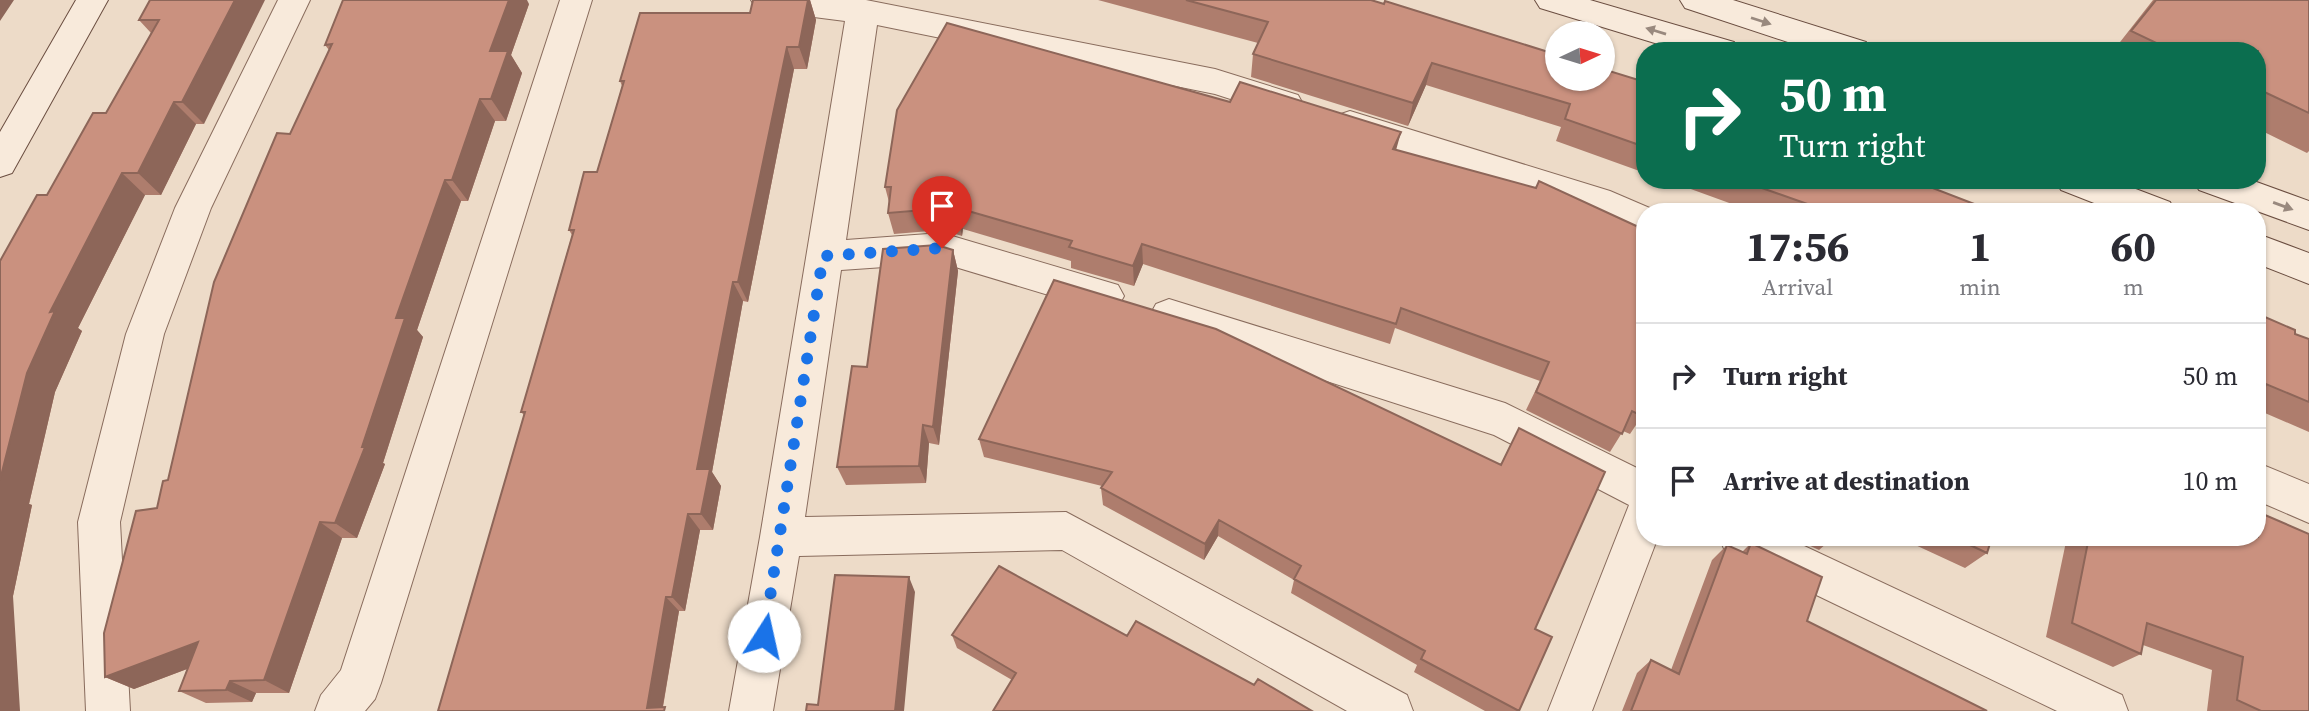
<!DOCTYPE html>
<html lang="en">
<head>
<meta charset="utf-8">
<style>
	body { margin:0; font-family:"Source Serif 4",serif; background:#f2f2f3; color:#2b2b33; height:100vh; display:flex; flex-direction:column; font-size:26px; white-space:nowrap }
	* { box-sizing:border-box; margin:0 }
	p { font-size:23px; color:#7c7c81 }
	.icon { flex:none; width:38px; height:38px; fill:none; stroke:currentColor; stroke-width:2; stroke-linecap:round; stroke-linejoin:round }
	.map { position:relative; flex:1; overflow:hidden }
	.panel { position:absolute; left:1636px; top:203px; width:630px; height:343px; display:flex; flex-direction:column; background:#fff; border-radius:28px; box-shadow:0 2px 5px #0004 }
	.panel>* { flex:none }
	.hud { position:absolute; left:1636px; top:42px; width:630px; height:147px; border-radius:28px; box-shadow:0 2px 5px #0004; background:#0b6e4f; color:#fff; overflow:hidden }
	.needle { width:46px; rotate:86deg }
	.tools { position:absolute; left:1545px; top:21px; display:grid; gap:14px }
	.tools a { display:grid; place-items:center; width:70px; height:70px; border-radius:50%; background:#fff; box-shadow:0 2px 5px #0004; font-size:35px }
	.pin { position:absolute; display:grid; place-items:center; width:60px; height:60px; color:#fff; margin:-72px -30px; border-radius:50% 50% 50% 0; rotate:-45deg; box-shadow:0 0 7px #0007 }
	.pin .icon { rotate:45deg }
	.me { position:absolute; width:77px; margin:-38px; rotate:10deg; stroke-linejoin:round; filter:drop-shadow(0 0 5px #0008) }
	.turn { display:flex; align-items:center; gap:24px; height:147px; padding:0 28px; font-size:32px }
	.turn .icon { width:91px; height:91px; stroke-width:2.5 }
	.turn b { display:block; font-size:49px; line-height:60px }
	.eta { display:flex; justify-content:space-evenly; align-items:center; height:119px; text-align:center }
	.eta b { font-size:42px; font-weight:700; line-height:49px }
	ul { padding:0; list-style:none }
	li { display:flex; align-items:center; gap:21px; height:105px; padding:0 28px; border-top:2px solid #e1e1e2 }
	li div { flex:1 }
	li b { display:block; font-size:26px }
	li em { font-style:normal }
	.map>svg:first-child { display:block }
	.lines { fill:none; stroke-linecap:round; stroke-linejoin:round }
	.street-casing { stroke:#896c5d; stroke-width:2 }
	.secondary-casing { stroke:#6b4e41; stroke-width:2 }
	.street { fill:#f8eadb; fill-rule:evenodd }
	.secondary { fill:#f8eadb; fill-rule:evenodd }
	.wall { fill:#ae7d6d }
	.shaded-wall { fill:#8d6659 }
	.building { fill:#ca917f; stroke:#8d6659; stroke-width:2 }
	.oneway { fill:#99897e }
	.route { stroke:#1a73e8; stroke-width:12; stroke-dasharray:0 21.6 }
</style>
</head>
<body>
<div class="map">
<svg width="2309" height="711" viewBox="0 0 2309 711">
	<rect width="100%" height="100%" fill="#eddbc8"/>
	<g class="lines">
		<g class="street-casing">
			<path id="street" d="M 278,0 L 310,0 L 211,208 L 164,334 L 120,522 L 130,711 L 86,711 L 78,522 L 126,334 L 175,208 Z
				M 560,0 L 592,0 L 381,683 L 375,699 L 365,711 L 315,711 L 321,695 L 341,670 Z
				M 751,0 L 866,0 L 1215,69 L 1298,95 L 1303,104 L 1298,113 L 1286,117 L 1215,94 L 877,25 L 846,240 L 942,233 L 1118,285 L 1124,296 L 1118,307 L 1105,312 L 942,263 L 841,270 L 805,517 L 1066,512 L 1407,695 L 1413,711 L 1347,711 L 1062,550 L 799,556 L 773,711 L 729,711 L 760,537 L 845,21 L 767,11 L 756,8 Z
				M 1350,111 L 1610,191 L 1659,212 L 1645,212 L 1645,234 L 1599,216 L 1338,133 L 1333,124 L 1338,115 Z
				M 1169,299 L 1505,403 L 1645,472 L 1645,537 L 1658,537 L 1592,711 L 1548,711 L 1629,505 L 1494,435 L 1156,326 L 1150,315 L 1156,304 Z
				M 2258,463 L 2309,484 L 2309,523 L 2258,501 Z
				M 1719,537 L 1785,537 L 2122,695 L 2128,711 L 2057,711 L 1725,551 Z"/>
		</g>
		<g class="secondary-casing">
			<path id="secondary" d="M 76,0 L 108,0 L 12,173 L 0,177 L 0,132 Z
				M 1535,0 L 1590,0 L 1734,42 L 1738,51 L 1681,51 L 1540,8 Z
				M 1680,0 L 1733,0 L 1866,42 L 1870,51 L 1815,51 L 1685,8 Z
				M 2055,180 L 2112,180 L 2170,202 L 2175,212 L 2117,212 L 2061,190 Z
				M 2193,180 L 2251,180 L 2309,201 L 2309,230 L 2199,190 Z
				M 2258,234 L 2309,253 L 2309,284 L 2258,264 Z"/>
		</g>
		<use href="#street" class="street"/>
		<use href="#secondary" class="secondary"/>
	</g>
	<path class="wall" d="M 150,0 L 204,124 L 196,124 L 161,195 L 145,195 L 78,328 L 82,331 L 55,392 L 29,504 L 32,505 L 13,596 L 0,711 L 47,195 L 106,113 L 151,33 L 139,20 Z
		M 753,0 L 810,0 L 816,20 L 807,69 L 794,69 L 748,302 L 743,301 L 712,472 L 721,486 L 713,530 L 700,530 L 685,611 L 679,611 L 663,707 L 438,711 L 524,415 L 521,412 L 572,235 L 569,230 L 597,172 L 622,86 L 620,81 L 750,13 Z
		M 1098,0 L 1371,0 L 1645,82 L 1645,173 L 1556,141 L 1561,127 L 1426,85 L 1408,126 L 1251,77 L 1253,54 L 1258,43 Z
		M 2153,0 L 2309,0 L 2309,151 L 2307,153 L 2258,129 L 2258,51 L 2113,51 Z
		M 529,4 L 511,55 L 522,73 L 506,121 L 495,121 L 468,201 L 461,201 L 417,330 L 423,337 L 383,463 L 385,464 L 357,538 L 342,538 L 289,693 L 256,693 L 252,702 L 206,703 L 179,691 L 187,669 L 134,689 L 105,677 L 157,508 L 168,480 L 290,134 L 329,50 L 325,45 Z
		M 1396,150 L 1642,416 L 1630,434 L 1623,431 L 1610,452 L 1526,410 L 1540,381 L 1395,328 L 1390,344 L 1143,264 L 1134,286 L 1071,268 L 1071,261 L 963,229 L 962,236 L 942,230 L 894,234 L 888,213 L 889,202 L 885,187 Z
		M 1666,180 L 1912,180 L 1995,212 L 1754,212 Z
		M 953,250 L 958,271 L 939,445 L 929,443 L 926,483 L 846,485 L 837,467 L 867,367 Z
		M 2258,314 L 2295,334 L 2309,339 L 2309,432 L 2258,410 Z
		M 1519,428 L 1535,629 L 1519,711 L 1485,711 L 1414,672 L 1417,665 L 1291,593 L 1294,580 L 1218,536 L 1204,560 L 1103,505 L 1101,488 L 1102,486 L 984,457 L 979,439 L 1501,464 Z
		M 1791,537 L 1834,537 L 1819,550 Z
		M 1898,537 L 1992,537 L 1987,553 L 1965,568 Z
		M 2067,537 L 2258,537 L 2309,711 L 2207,711 L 2212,670 L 2143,645 L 2141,654 L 2113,667 L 2046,637 Z
		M 1751,543 L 1807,621 L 1987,711 L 1622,711 L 1637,673 L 1651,660 L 1671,670 L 1712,560 L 1727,545 L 1742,552 Z
		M 952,635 L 1127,636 L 1254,685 L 1312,711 L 1012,680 L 957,648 Z"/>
	<path class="shaded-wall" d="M 0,0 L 14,0 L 0,21 Z
		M 235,0 L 265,0 L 204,124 L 182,102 Z
		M 509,0 L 527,0 L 529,4 L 511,55 L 522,73 L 506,121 L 491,99 L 490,51 Z
		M 808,0 L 810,0 L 816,20 L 807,69 L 799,47 Z
		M 787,47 L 794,69 L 748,302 L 738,282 Z
		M 1432,63 L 1426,85 L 1408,126 L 1413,103 Z
		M 480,99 L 495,121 L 468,201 L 452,180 Z
		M 174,102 L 196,124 L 161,195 L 138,173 Z
		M 1401,132 L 1395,154 L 1393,149 Z
		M 122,173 L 145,195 L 78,328 L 82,331 L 55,392 L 29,504 L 32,505 L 13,596 L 20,711 L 0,711 L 0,480 L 27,373 L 50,312 Z
		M 445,180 L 461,201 L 417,330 L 423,337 L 383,463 L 385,464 L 357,538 L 335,523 L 362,447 L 396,318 Z
		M 958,208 L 963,229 L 962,236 L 957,215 Z
		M 1142,244 L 1143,264 L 1134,286 L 1133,266 Z
		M 953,250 L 958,271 L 939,445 L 933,427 Z
		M 733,282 L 743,301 L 712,472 L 721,486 L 713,530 L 701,514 L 697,469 Z
		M 923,425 L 929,443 L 926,483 L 919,466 Z
		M 688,514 L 700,530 L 685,611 L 672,597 Z
		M 1219,520 L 1218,536 L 1204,560 L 1205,544 Z
		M 320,522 L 342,538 L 289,693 L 264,680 Z
		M 909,577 L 915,592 L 904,711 L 895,711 Z
		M 666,597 L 679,611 L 662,711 L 647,708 Z
		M 198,642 L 224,655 L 134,689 L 105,677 Z
		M 230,681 L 256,693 L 252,702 L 226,690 Z"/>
	<path class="building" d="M 150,0 L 235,0 L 182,102 L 174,102 L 138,173 L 122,173 L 50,312 L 55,311 L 27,373 L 0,480 L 0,261 L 37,195 L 47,195 L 93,113 L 106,113 L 159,20 L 139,20 Z
		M 343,0 L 509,0 L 490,51 L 508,51 L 491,99 L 480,99 L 452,180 L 445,180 L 396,318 L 405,318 L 362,447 L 365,447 L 335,523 L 320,522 L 264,680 L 230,681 L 226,690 L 179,691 L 198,642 L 105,677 L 104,633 L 136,511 L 157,508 L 163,481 L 168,480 L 214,282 L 277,133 L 290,134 L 332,44 L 325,45 Z
		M 753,0 L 808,0 L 799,47 L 787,47 L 738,282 L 733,282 L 697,469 L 710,469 L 701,514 L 688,514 L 672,597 L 666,597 L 647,708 L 665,707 L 664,711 L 438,711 L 525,412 L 521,412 L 574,230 L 569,230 L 584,172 L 597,172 L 624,81 L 620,81 L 640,13 L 750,13 Z
		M 1186,0 L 1371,0 L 1384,4 L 1385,1 L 1558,55 L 1558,79 L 1603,79 L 1603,69 L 1645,82 L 1645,147 L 1565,119 L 1570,104 L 1432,63 L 1413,103 L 1253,54 L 1268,22 Z
		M 2156,0 L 2309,0 L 2309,113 L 2258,89 L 2258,51 L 2173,51 L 2131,31 Z
		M 947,23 L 1230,102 L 1240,82 L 1401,132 L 1393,149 L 1536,188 L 1539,181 L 1645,230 L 1645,409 L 1642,416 L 1632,411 L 1622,434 L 1536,392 L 1549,362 L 1401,308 L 1396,324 L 1142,244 L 1133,266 L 1069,247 L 1072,241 L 958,208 L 957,215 L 937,209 L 888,213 L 891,187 L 885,187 L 897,110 Z
		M 1739,180 L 1912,180 L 1995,212 L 1817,212 L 1819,208 Z
		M 937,245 L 953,250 L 933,427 L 923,425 L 919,466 L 837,467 L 852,366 L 867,367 L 883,249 Z
		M 1054,280 L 1216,329 L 1501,465 L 1519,428 L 1605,472 L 1535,629 L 1552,637 L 1519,711 L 1421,659 L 1425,651 L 1294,579 L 1301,566 L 1219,520 L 1205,544 L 1101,488 L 1112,472 L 979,439 Z
		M 2258,314 L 2295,330 L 2295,334 L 2309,339 L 2309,402 L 2266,384 L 2264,390 L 2258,387 Z
		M 2258,512 L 2309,534 L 2309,711 L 2261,711 L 2237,700 L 2243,657 L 2147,623 L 2141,654 L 2072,623 L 2089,537 L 2258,537 Z
		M 1953,537 L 1992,537 L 1987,553 Z
		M 1751,543 L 1822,577 L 1807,621 L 1987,711 L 1631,711 L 1651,660 L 1679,674 L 1727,545 L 1747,554 Z
		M 999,566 L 1127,636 L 1136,621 L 1254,685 L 1258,679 L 1312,711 L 993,711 L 1016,673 L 952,635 Z
		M 835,575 L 909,577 L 895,711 L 806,711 L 807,704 L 818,705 Z"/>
	<defs><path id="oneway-solid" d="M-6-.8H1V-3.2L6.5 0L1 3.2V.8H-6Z" transform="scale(1.75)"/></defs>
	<g class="oneway">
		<use href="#oneway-solid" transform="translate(1761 21) rotate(18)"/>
		<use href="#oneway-solid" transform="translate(1656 31) rotate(-163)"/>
		<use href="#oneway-solid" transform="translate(2283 206) rotate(20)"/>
	</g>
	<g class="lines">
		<path class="route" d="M 764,636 L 823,256 L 942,248"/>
	</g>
</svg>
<div class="tools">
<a><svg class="needle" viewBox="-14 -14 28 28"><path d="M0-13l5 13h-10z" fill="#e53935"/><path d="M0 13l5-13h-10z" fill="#7c7c81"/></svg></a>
</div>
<div class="pin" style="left:942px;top:248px;background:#d93025"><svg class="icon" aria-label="arrive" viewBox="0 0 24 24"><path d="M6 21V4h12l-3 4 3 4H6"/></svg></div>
<svg class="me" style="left:764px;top:636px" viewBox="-20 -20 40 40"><circle r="19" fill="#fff"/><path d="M0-13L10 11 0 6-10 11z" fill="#1a73e8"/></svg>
<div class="hud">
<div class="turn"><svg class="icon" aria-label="right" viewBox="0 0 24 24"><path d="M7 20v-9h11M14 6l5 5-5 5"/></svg><div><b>50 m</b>Turn right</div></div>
</div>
<section class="panel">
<div class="eta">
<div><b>17:56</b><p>Arrival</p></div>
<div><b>1</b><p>min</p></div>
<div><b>60</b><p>m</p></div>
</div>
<ul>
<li><svg class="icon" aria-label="right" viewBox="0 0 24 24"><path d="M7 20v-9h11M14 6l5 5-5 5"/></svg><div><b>Turn right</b></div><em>50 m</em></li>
<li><svg class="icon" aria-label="arrive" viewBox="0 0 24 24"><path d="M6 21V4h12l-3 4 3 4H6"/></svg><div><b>Arrive at destination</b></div><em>10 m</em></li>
</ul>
</section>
</div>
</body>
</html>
